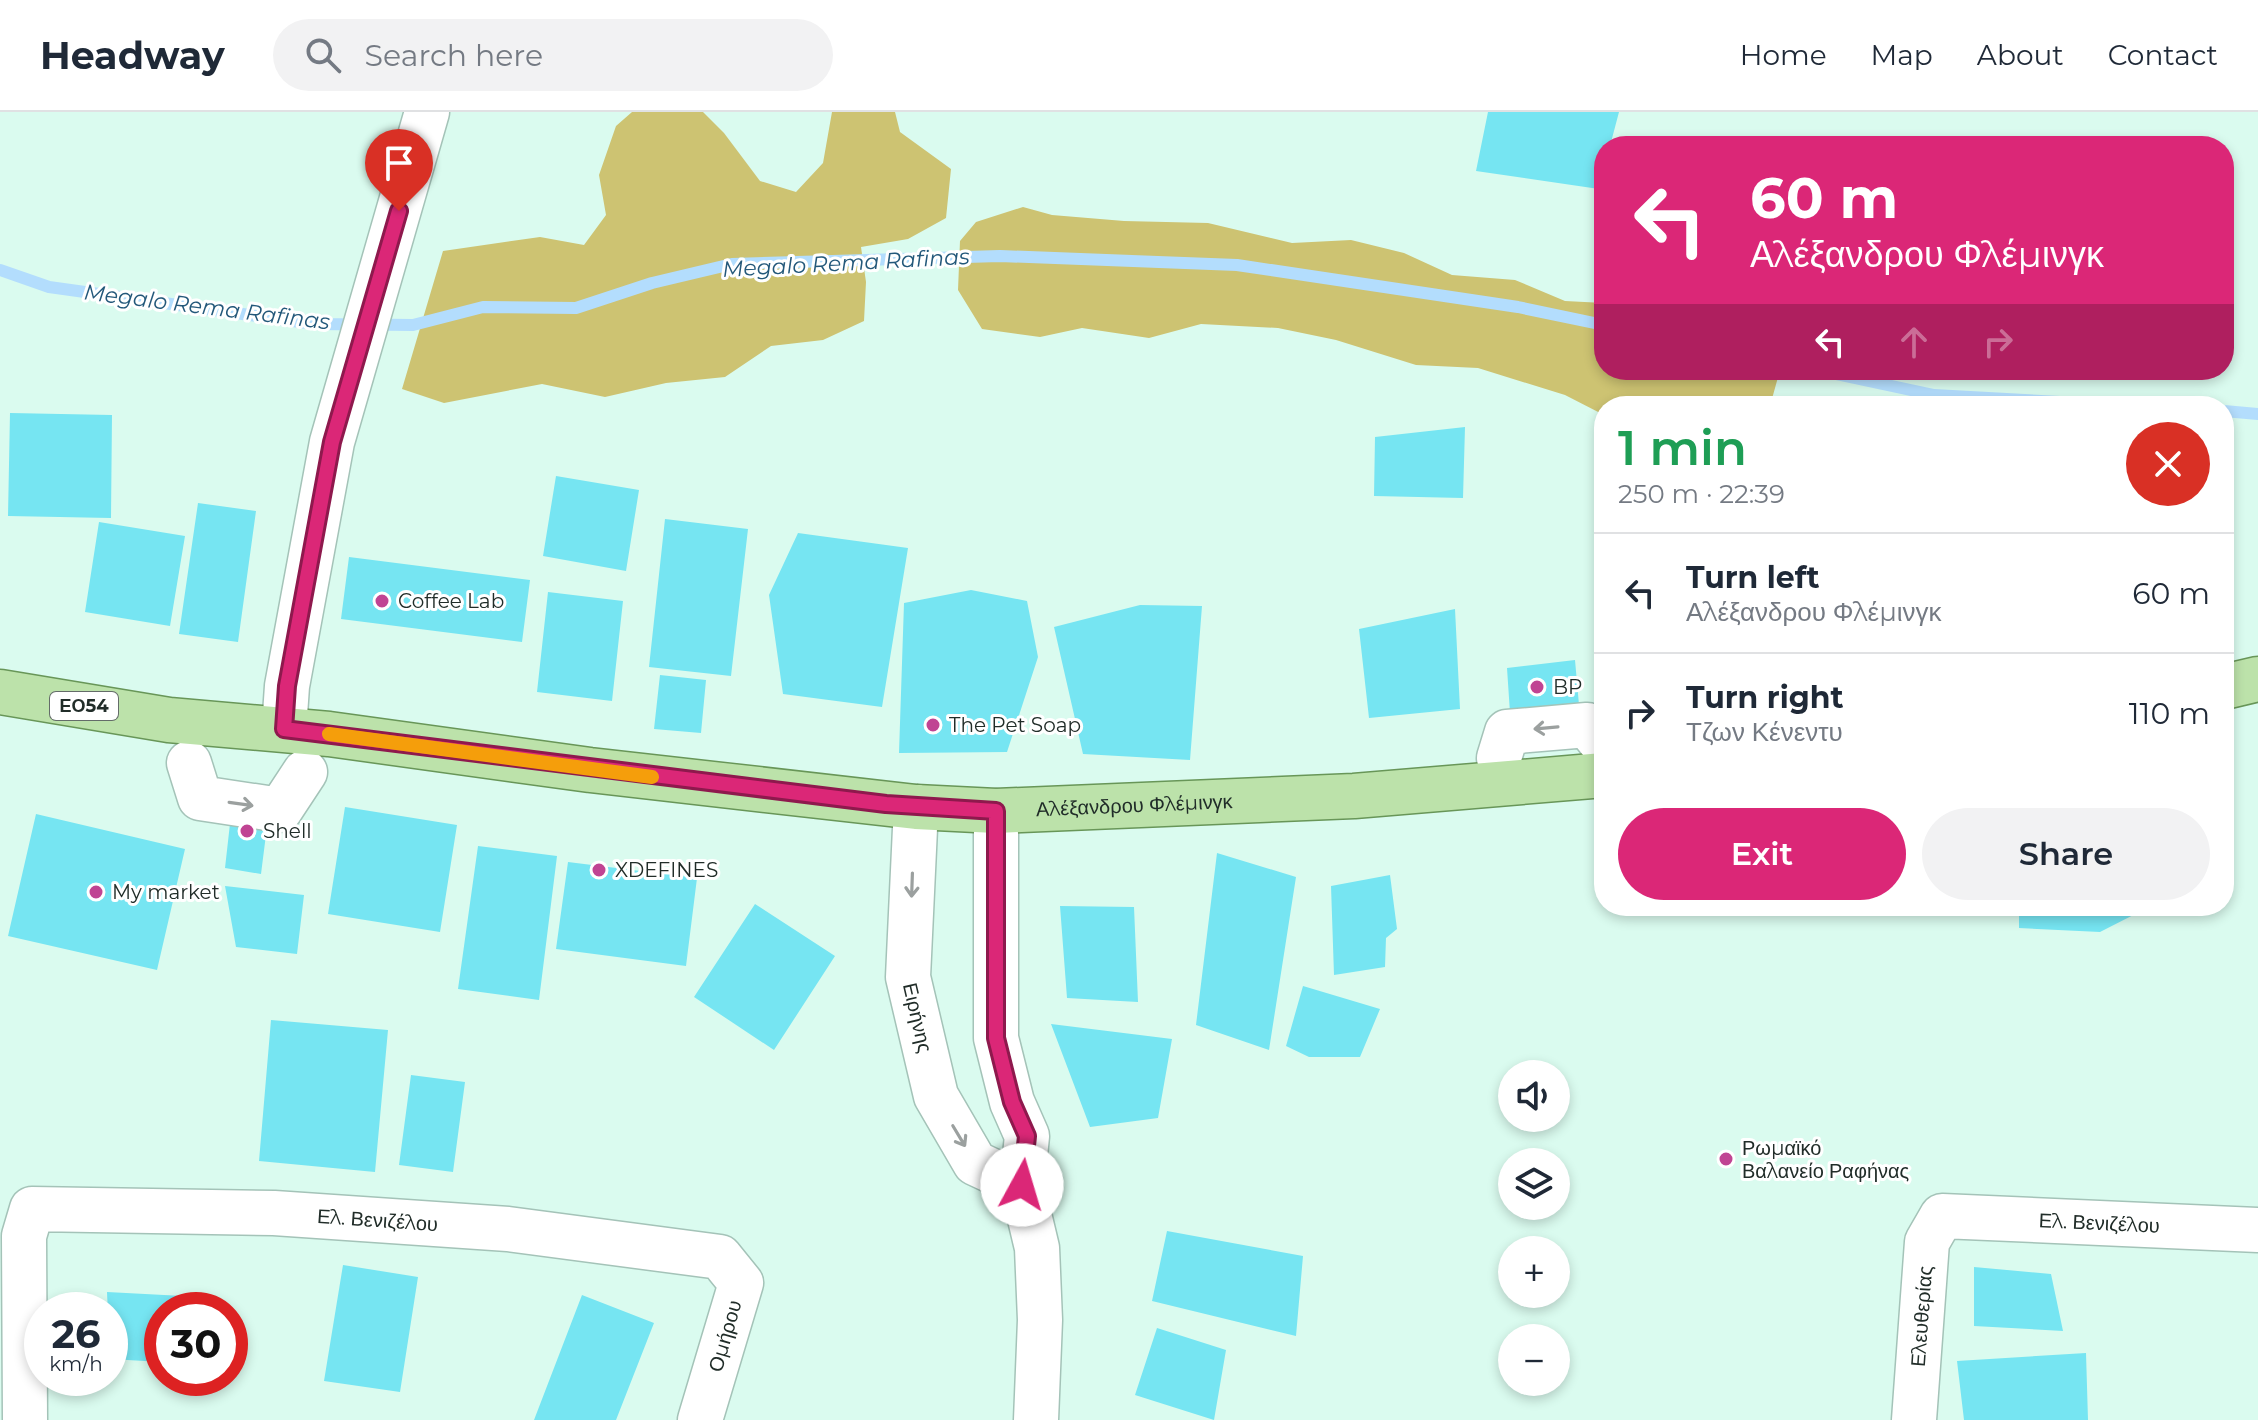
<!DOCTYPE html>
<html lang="en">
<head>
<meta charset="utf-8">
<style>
	body { margin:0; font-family:Montserrat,sans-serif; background:#f2f2f3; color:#1f2937; height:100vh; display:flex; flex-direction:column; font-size:30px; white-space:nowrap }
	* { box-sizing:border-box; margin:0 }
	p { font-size:26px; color:#747a83 }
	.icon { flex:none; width:44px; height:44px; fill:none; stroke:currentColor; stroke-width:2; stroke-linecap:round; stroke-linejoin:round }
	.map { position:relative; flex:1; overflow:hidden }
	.details { position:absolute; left:1594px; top:284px; width:640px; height:520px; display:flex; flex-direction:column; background:#fff; border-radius:32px; box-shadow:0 4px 12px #0003 }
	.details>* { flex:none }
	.top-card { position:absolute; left:1594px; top:24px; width:640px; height:244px; border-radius:32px; box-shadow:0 4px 12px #0003; background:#db2777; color:#fff; overflow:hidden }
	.buttons { position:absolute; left:1498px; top:948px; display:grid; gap:16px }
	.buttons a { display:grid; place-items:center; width:72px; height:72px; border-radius:50%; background:#fff; box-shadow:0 4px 12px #0003; font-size:40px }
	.speed { position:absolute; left:24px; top:1180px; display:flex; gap:16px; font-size:40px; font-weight:700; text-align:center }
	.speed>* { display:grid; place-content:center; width:104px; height:104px; border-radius:50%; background:#fff; box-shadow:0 4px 12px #0003; line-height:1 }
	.speed small { font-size:20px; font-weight:400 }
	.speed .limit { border:12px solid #d22; background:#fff; color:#111 }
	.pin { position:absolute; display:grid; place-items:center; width:68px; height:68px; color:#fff; margin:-82px -34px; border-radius:50% 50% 50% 0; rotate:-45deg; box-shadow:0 0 8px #0007 }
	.pin .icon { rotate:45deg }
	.me { position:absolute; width:88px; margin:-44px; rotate:6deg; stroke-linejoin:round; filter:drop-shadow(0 0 6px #0008) }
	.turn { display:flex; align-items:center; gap:28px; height:168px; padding:0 24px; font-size:36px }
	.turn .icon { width:104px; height:104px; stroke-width:2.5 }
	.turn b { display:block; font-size:56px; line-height:68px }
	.lanes { display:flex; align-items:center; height:76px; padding:0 24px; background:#0003; justify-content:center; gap:40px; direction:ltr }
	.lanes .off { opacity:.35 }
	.round { display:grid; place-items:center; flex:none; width:84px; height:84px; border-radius:42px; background:#f2f2f3 }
	.headline { display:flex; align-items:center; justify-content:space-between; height:136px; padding:0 24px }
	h1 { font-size:48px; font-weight:600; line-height:60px; color:#1e9e55 }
	.button { display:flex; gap:16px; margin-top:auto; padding:16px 24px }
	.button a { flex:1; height:92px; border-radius:48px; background:#db2777; color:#fff; font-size:32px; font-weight:600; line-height:92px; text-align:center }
	.button a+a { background:#f2f2f3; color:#1f2937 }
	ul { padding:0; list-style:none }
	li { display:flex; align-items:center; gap:24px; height:120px; padding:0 24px; border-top:2px solid #e0e1e3 }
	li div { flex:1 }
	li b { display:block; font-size:30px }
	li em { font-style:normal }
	header { display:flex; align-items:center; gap:48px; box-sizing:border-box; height:112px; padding:0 40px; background:#fff; border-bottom:2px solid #e0e1e3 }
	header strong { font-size:38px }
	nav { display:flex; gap:44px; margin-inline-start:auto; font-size:28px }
	.search { width:560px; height:72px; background:#f2f2f3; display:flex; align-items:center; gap:20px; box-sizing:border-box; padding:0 28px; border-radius:44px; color:#747a83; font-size:30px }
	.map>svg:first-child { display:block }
	.forest { fill:#cdc372 }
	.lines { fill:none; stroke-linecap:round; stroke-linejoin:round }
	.stream { stroke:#b3ddfd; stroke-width:12 }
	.building { fill:#76e5f2 }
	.minor-casing { stroke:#a4c3b8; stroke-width:47 }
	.major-casing { stroke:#689658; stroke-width:47 }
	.minor { stroke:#fff; stroke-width:44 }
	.major { stroke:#bce2aa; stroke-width:44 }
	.oneway { stroke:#9ba09f }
	.route-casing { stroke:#8e194d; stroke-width:20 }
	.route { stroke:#db2777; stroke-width:14 }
	.slow { stroke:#f59e0b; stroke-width:14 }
	.poi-dot { fill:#c04493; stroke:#fff; stroke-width:3 }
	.labels { text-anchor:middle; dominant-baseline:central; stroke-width:6; stroke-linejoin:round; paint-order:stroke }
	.shield { fill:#fff; stroke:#646c69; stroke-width:2 }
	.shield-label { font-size:18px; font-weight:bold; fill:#212d29 }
	.poi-label { font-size:20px; fill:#212d29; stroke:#fff; text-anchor:start }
	.street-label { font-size:20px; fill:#212d29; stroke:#fff }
	.water-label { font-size:22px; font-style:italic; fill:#23587a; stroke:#fff }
</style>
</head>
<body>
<header>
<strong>Headway</strong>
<div class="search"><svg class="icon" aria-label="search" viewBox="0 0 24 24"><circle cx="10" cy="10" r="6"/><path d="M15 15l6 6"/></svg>Search here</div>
<nav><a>Home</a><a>Map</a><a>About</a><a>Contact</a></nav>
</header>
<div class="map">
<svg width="2258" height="1308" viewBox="0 0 2258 1308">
	<rect width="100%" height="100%" fill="#dafbef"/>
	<path class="forest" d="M 632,0 L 703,0 L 724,21 L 760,69 L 796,80 L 823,51 L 832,0 L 895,0 L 900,20 L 951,57 L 946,106 L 908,127 L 861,135 L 866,170 L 864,209 L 823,228 L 771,234 L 725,265 L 666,271 L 605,285 L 542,272 L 444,291 L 402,277 L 443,139 L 540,125 L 584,133 L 606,103 L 599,63 L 616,14 Z
		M 1023,95 L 1052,103 L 1124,109 L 1208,111 L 1292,131 L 1351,128 L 1404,141 L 1452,163 L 1515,168 L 1565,189 L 1604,191 L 1604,258 L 1780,258 L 1770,294 L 1604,294 L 1604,303 L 1565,283 L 1478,256 L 1416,253 L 1336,228 L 1278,216 L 1201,212 L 1149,226 L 1082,216 L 1040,225 L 982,217 L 958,178 L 960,129 L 976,110 Z"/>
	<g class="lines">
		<path class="stream" d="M 0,158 L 49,175 L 314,212 L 413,213 L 483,195 L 576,196 L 652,171 L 732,152 L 1000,144 L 1237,153 L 1518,195 L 1604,213
			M 1817,258 L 1934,283 L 2134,294
			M 2224,299 L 2258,302"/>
	</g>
	<path class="building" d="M 1488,0 L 1619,0 L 1610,34 L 1604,34 L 1599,77 L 1476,59 Z
		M 10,301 L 112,303 L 111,406 L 8,404 Z
		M 1465,315 L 1463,386 L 1374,384 L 1375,325 Z
		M 556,364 L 639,378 L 626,459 L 543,444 Z
		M 198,391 L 256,399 L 238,530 L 179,522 Z
		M 665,407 L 748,417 L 731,564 L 649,555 Z
		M 99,410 L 185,424 L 170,514 L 85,500 Z
		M 798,421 L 908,436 L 882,595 L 783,582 L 769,483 Z
		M 349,445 L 530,468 L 522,530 L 341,507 Z
		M 971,478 L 1027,489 L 1038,545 L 1007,640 L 899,641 L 904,491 Z
		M 548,480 L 623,489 L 612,589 L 537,580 Z
		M 1140,493 L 1202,494 L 1190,648 L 1083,642 L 1054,515 Z
		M 1455,497 L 1460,597 L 1369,606 L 1359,517 Z
		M 1575,548 L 1579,593 L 1510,601 L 1507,556 Z
		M 660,563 L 706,568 L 701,621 L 654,617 Z
		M 233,685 L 270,691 L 261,762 L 225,756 Z
		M 345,695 L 457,713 L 440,820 L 328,802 Z
		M 36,702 L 185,737 L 157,858 L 8,824 Z
		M 478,734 L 557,744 L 539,888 L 458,877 Z
		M 1217,741 L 1296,765 L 1269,938 L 1196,913 Z
		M 568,750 L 697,766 L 686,854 L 556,837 Z
		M 1390,763 L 1397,817 L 1386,826 L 1385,855 L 1334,863 L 1331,774 Z
		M 225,774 L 304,783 L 297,842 L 236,835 Z
		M 755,792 L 835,844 L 774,938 L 694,885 Z
		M 1060,794 L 1134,795 L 1138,890 L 1067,886 Z
		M 2019,794 L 2151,794 L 2100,820 L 2019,816 Z
		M 1303,874 L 1380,897 L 1360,945 L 1309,945 L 1286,934 Z
		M 271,908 L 388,918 L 375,1060 L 259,1049 Z
		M 1051,912 L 1172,927 L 1158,1006 L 1090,1015 Z
		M 411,963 L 465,970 L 453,1060 L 399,1053 Z
		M 1167,1119 L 1303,1144 L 1296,1224 L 1152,1189 Z
		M 343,1153 L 418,1165 L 400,1280 L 324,1269 Z
		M 1974,1155 L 2051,1162 L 2063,1219 L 1974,1214 Z
		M 107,1180 L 202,1185 L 202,1198 L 162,1198 L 162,1250 L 110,1247 Z
		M 582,1183 L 654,1211 L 616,1308 L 534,1308 Z
		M 1157,1216 L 1226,1238 L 1214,1308 L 1135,1283 Z
		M 2086,1241 L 2088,1308 L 1964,1308 L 1957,1249 Z"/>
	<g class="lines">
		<g class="minor-casing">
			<g id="minor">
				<path d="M 284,617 L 287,574 L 332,330 L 427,0"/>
				<path d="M 1499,646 L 1507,620 L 1587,613 L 1604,634"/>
				<path d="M 189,651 L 200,686 L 280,698 L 305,660"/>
				<path id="s1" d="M 916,695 L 908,865 L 936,984 L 975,1051 L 1022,1073"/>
				<path d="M 996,699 L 996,926 L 1012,990 L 1027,1024 L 1022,1073 L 1037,1136 L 1040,1208 L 1036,1308"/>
				<path id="s2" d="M 25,1308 L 24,1124 L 32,1097 L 274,1101 L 508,1117 L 720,1145 L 741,1171 L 700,1308"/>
				<path id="s3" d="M 1914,1308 L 1927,1130 L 1942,1104 L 2258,1118"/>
			</g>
		</g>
		<g class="major-casing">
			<g id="major">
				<path d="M 2224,575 L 2258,567"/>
				<path id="s4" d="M 0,580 L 169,608 L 329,622 L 590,658 L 916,695 L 996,699 L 1354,684 L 1604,663"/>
			</g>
		</g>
		<use href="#minor" class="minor"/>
		<use href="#major" class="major"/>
	</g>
	<defs><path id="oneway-shaft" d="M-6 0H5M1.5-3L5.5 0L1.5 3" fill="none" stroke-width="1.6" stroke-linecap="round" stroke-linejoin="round" transform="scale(2)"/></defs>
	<g class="oneway">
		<use href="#oneway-shaft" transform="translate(1546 616) rotate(175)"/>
		<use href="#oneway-shaft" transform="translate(241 692) rotate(8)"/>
		<use href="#oneway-shaft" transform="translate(912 773) rotate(92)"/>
		<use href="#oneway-shaft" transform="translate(959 1024) rotate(59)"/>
	</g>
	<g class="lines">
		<g class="route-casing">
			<path id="route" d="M 399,99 L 332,330 L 287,574 L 284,617 L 886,692 L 996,699 L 996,926 L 1012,990 L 1027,1024 L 1022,1073"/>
		</g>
		<use href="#route" class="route"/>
		<path class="slow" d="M 329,622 L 652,665"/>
	</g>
	<g class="poi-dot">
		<circle cx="382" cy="489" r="8"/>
		<circle cx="1537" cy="575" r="8"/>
		<circle cx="933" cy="613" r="8"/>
		<circle cx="247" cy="719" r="8"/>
		<circle cx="599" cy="758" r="8"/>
		<circle cx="96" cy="780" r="8"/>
		<circle cx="1726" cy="1047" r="8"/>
	</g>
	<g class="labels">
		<rect class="shield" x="50" y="580" width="68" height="28" rx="6"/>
		<g class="shield-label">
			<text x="84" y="594">ΕΟ54</text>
		</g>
		<g class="poi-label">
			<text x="398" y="489">Coffee Lab</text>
			<text x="1553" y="575">BP</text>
			<text x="949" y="613">The Pet Soap</text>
			<text x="263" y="719">Shell</text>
			<text x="615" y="758">XDEFINES</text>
			<text x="112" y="780">My market</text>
			<text x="1742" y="1036">Ρωμαϊκό<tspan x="1742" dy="23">Βαλανείο Ραφήνας</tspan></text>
		</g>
		<g class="street-label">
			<text stroke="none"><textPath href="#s4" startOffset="1142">Αλέξανδρου Φλέμινγκ</textPath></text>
			<text stroke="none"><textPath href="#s1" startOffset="212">Ειρήνης</textPath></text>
			<text stroke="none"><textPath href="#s2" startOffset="558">Ελ. Βενιζέλου</textPath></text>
			<text stroke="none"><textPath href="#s3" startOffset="366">Ελ. Βενιζέλου</textPath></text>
			<text stroke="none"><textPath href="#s3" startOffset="104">Ελευθερίας</textPath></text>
			<text transform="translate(725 1224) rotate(-74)">Ομήρου</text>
		</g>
		<g class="water-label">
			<text transform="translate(846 151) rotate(-3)">Megalo Rema Rafinas</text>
			<text transform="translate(207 195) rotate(7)">Megalo Rema Rafinas</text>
		</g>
	</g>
</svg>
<div class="buttons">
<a><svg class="icon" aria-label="sound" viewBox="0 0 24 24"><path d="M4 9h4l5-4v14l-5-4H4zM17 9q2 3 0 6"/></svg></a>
<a><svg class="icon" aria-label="layers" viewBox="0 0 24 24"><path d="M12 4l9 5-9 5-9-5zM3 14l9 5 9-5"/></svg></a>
<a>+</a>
<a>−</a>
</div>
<div class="speed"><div>26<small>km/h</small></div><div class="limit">30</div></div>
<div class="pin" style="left:399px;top:99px;background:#d93025"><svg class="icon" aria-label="arrive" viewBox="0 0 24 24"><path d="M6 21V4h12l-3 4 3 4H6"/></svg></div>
<svg class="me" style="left:1022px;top:1073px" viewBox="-20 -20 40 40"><circle r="19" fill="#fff"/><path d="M0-13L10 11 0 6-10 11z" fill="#db2777"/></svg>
<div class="top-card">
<div class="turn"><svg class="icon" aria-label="left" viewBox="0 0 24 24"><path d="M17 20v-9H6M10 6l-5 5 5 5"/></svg><div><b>60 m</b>Αλέξανδρου Φλέμινγκ</div></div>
<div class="lanes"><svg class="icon" aria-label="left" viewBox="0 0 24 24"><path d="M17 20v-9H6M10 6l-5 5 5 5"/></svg><svg class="icon off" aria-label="ahead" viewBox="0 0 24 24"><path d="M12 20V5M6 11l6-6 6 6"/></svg><svg class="icon off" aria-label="right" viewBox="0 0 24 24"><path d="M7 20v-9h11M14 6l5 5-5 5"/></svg></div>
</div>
<section class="details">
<div class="headline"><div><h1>1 min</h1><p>250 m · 22:39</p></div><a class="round" style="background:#d93025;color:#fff"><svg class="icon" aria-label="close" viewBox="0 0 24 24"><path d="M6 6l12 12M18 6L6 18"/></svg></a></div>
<ul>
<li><svg class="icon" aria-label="left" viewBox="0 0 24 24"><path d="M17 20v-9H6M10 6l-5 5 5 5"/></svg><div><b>Turn left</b><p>Αλέξανδρου Φλέμινγκ</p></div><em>60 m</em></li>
<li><svg class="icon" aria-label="right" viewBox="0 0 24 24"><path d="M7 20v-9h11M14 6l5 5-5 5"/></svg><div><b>Turn right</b><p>Τζων Κένεντυ</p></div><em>110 m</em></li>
</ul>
<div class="button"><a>Exit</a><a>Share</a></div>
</section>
</div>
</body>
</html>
